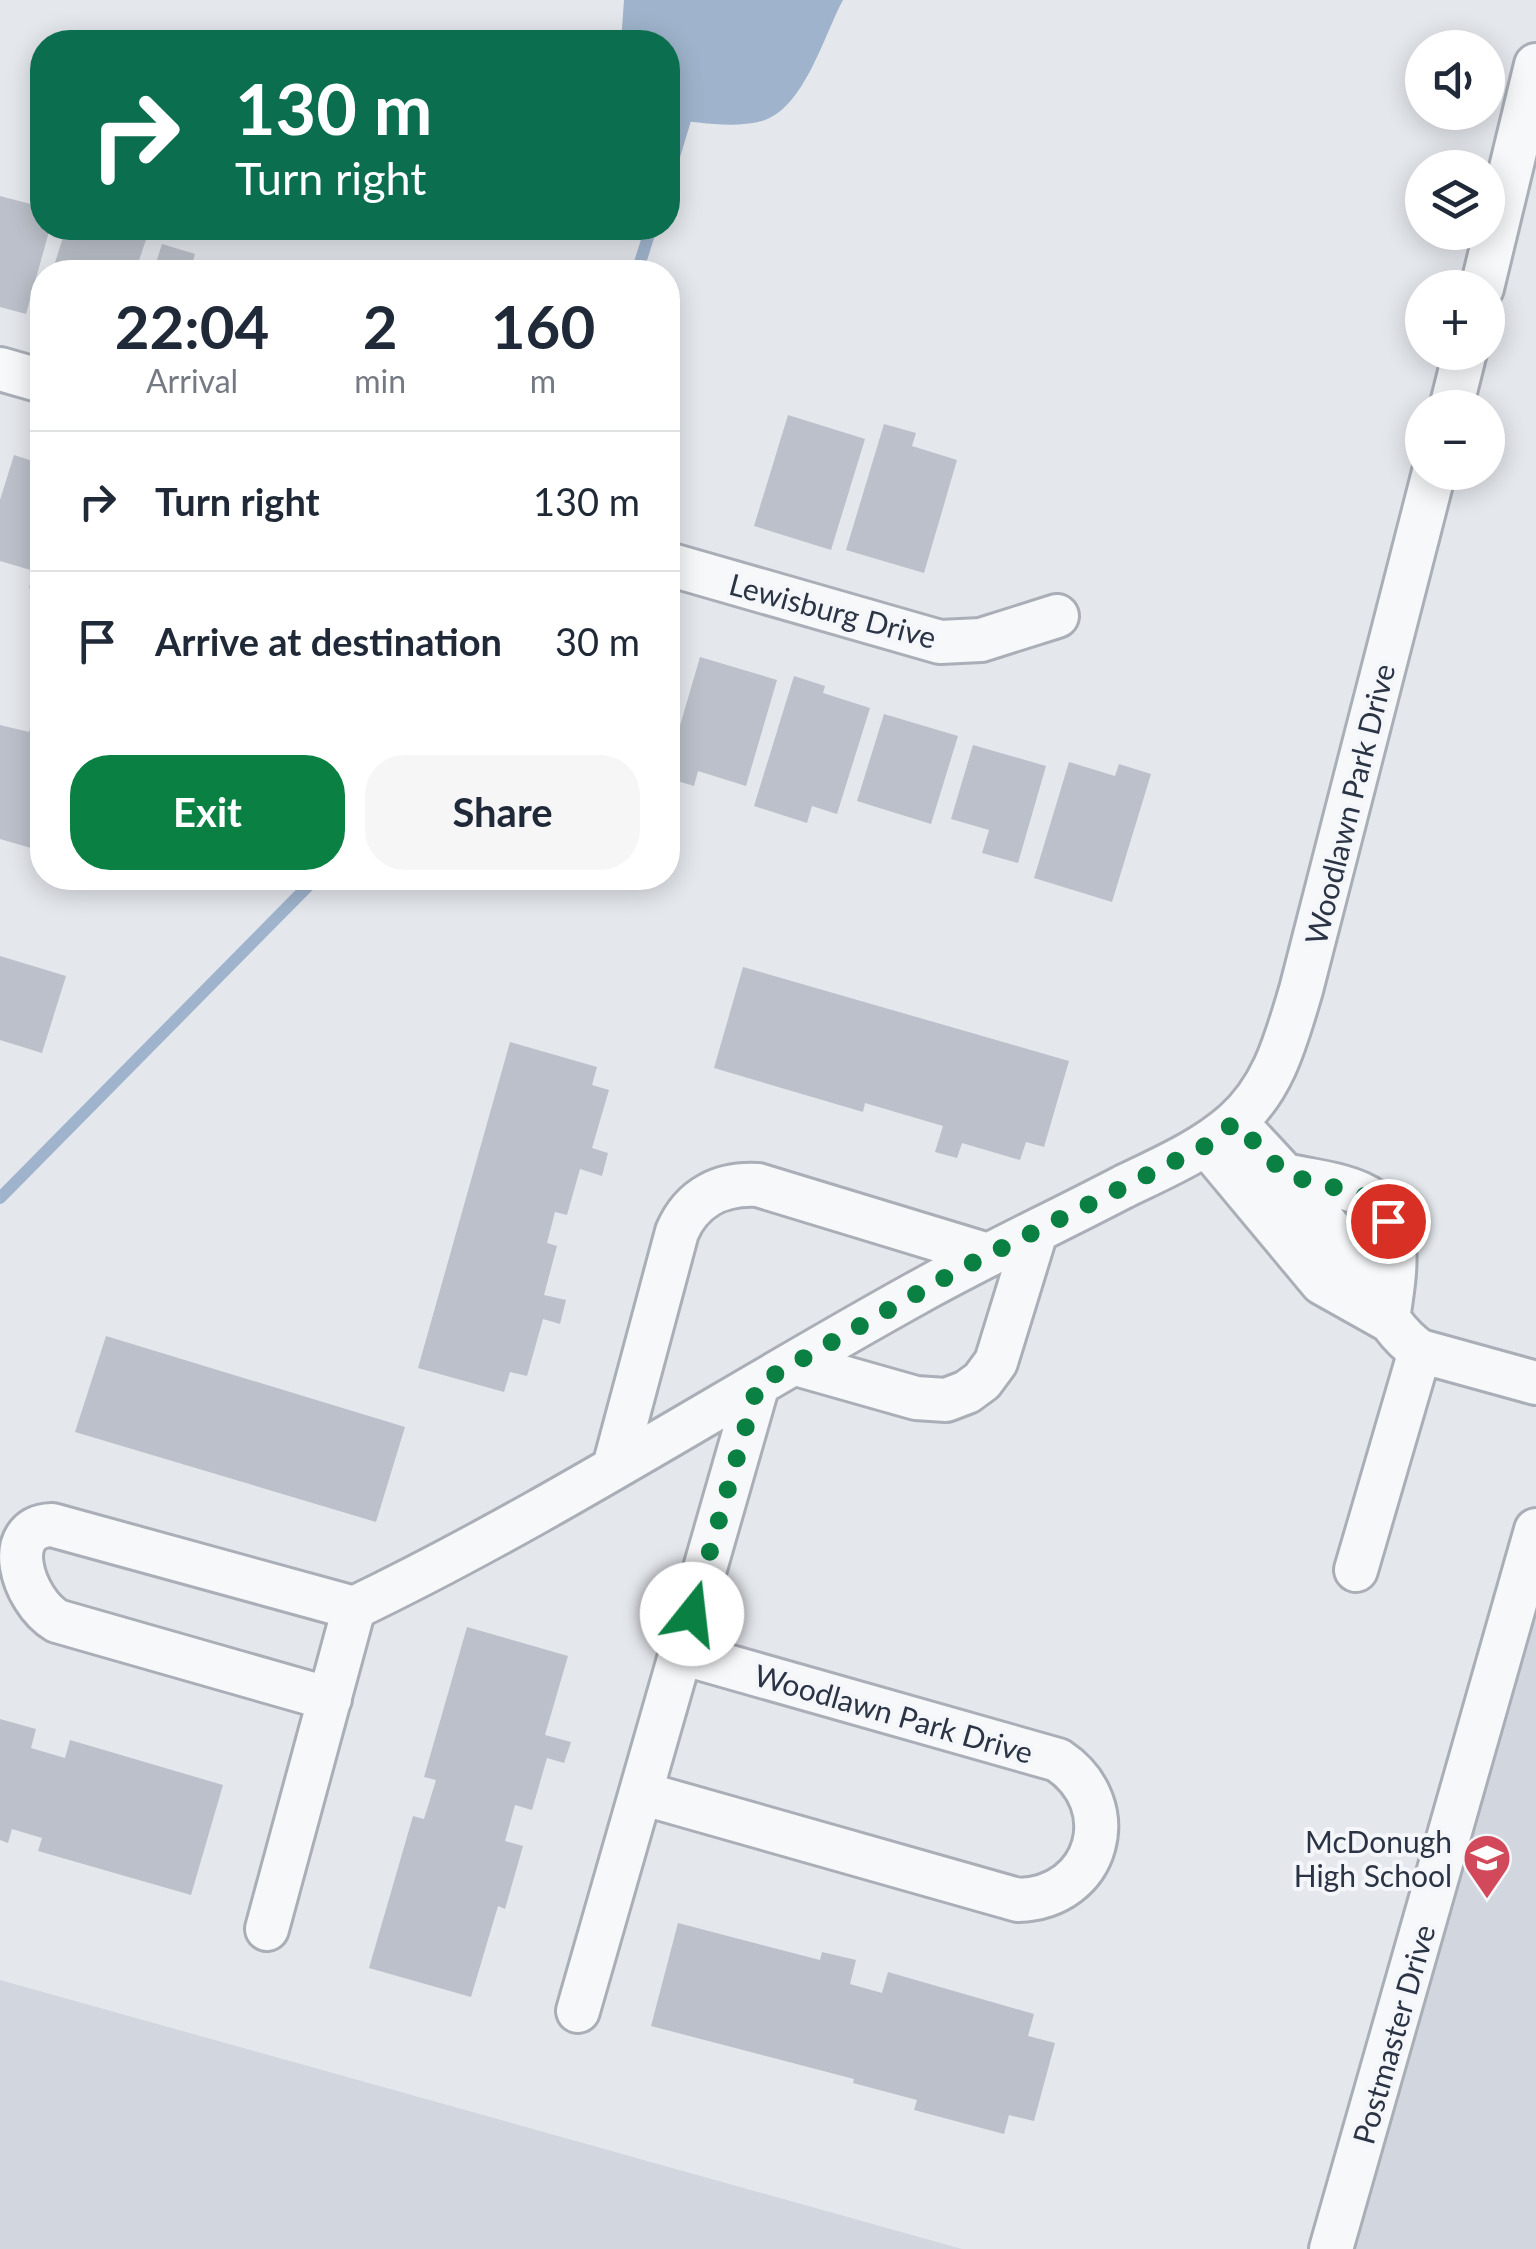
<!DOCTYPE html>
<html lang="en">
<head>
<meta charset="utf-8">
<style>
	body { margin:0; font-family:Lato,sans-serif; background:#f6f6f7; color:#1f2937; height:100vh; display:flex; flex-direction:column; font-size:38px; white-space:nowrap }
	* { box-sizing:border-box; margin:0 }
	p { font-size:32px; color:#747a83 }
	.icon { flex:none; width:55px; height:55px; fill:none; stroke:currentColor; stroke-width:2; stroke-linecap:round; stroke-linejoin:round }
	.map { position:relative; flex:1; overflow:hidden }
	.panel { position:absolute; left:30px; top:260px; width:650px; height:630px; display:flex; flex-direction:column; background:#fff; border-radius:40px; box-shadow:0 5px 25px #0003 }
	.panel>* { flex:none }
	.top-card { position:absolute; left:30px; top:30px; width:650px; height:210px; border-radius:40px; box-shadow:0 5px 25px #0003; background:#0b6e4f; color:#fff; overflow:hidden }
	.fabs { position:absolute; left:1405px; top:30px; display:grid; gap:20px }
	.fabs a { display:grid; place-items:center; width:100px; height:100px; border-radius:50%; background:#fff; box-shadow:0 5px 25px #0003; font-size:50px }
	.pin { position:absolute; display:grid; place-items:center; width:85px; height:85px; color:#fff; margin:-42px; border:5px solid #fff; border-radius:50%; box-shadow:0 2px 10px #0007 }
	.me { position:absolute; width:110px; margin:-55px; rotate:16deg; stroke-linejoin:round; filter:drop-shadow(0 0 8px #0008) }
	.turn { display:flex; align-items:center; gap:35px; height:210px; padding:0 40px; font-size:45px }
	.turn .icon { width:130px; height:130px; stroke-width:2.5 }
	.turn b { display:block; font-size:70px; line-height:85px }
	.eta { display:flex; justify-content:space-evenly; align-items:center; height:170px; text-align:center }
	.eta b { font-size:60px; font-weight:700; line-height:70px }
	.cta { display:flex; gap:20px; margin-top:auto; padding:20px 40px }
	.cta a { flex:1; height:115px; border-radius:40px; background:#0b8043; color:#fff; font-size:40px; font-weight:700; line-height:115px; text-align:center }
	.cta a+a { background:#f6f6f7; color:#1f2937 }
	ul { padding:0; list-style:none }
	li { display:flex; align-items:center; gap:30px; height:140px; padding:0 40px; border-top:2px solid #e0e1e3 }
	li div { flex:1 }
	li b { display:block; font-size:38px }
	li em { font-style:normal }
	.map>svg:first-child { display:block }
	.built { fill:#d2d6de }
	.water { fill:#9fb4cc }
	.lines { fill:none; stroke-linecap:round; stroke-linejoin:round }
	.stream { stroke:#9fb4cc; stroke-width:12 }
	.building { fill:#bbc0ca }
	.minor-casing { stroke:#a9aeb7; stroke-width:48 }
	.minor { stroke:#f7f8fa; stroke-width:42 }
	.route { stroke:#0b8043; stroke-width:18; stroke-dasharray:0 32.4 }
	.labels { text-anchor:middle; dominant-baseline:central; stroke-width:8; stroke-linejoin:round; paint-order:stroke }
	.street-label { font-size:30px; fill:#2b3445; stroke:#f4f6f9 }
	.poi-label { font-size:30px; fill:#2b3445; stroke:#f4f6f9; text-anchor:end }
</style>
</head>
<body>
<div class="map">
<svg width="1536" height="2249" viewBox="0 0 1536 2249">
	<rect width="100%" height="100%" fill="#e4e7ec"/>
	<path class="built" d="M 1536,1551 L 1536,2249 L 1339,2249 Z
		M 0,1980 L 962,2249 L 0,2249 Z"/>
	<path class="water" d="M 624,0 L 843,0 C 824,35 804,109 762,121 C 733,129 697,122 668,119 L 668,42 L 621,42 Z"/>
	<g class="lines">
		<path class="stream" d="M 668,176 L 685,120
			M 637,272 L 651,228
			M 0,1198 L 316,878"/>
	</g>
	<path class="building" d="M 0,196 L 42,207 L 42,228 L 50,228 L 26,314 L 0,307 Z
		M 66,228 L 150,228 L 135,272 L 52,272 Z
		M 162,244 L 195,254 L 190,272 L 153,272 Z
		M 788,415 L 865,439 L 831,550 L 754,526 Z
		M 884,424 L 916,433 L 912,446 L 957,460 L 924,573 L 846,550 Z
		M 14,455 L 42,464 L 42,592 L 29,588 L 34,571 L 0,561 L 0,500 Z
		M 700,657 L 777,680 L 746,786 L 698,771 L 694,786 L 668,778 L 668,767 Z
		M 794,676 L 825,686 L 823,693 L 870,708 L 837,814 L 812,806 L 807,823 L 754,806 Z
		M 884,714 L 958,736 L 931,824 L 857,801 Z
		M 33,719 L 42,721 L 42,804 L 31,848 L 0,839 L 0,725 L 29,732 Z
		M 973,745 L 1046,766 L 1018,863 L 982,853 L 989,830 L 951,819 Z
		M 1069,762 L 1115,776 L 1119,764 L 1151,774 L 1112,902 L 1034,878 Z
		M 0,956 L 66,976 L 42,1053 L 0,1040 Z
		M 743,967 L 1069,1061 L 1044,1147 L 1026,1142 L 1020,1160 L 962,1143 L 957,1158 L 935,1152 L 943,1126 L 865,1103 L 863,1112 L 714,1068 Z
		M 510,1042 L 597,1067 L 592,1085 L 609,1090 L 592,1148 L 608,1153 L 602,1176 L 580,1169 L 567,1215 L 555,1212 L 547,1243 L 557,1246 L 544,1295 L 566,1300 L 560,1324 L 543,1319 L 527,1376 L 510,1372 L 504,1392 L 418,1368 Z
		M 106,1336 L 405,1427 L 376,1522 L 75,1432 Z
		M 467,1627 L 568,1656 L 545,1735 L 571,1742 L 564,1763 L 547,1758 L 532,1810 L 515,1805 L 505,1841 L 523,1846 L 505,1909 L 498,1906 L 471,1997 L 369,1968 L 413,1816 L 424,1819 L 436,1780 L 424,1777 Z
		M 0,1719 L 36,1729 L 31,1748 L 65,1758 L 70,1740 L 223,1785 L 191,1895 L 38,1851 L 42,1838 L 12,1829 L 8,1843 L 0,1840 Z
		M 678,1923 L 820,1960 L 822,1952 L 856,1960 L 850,1984 L 882,1993 L 888,1972 L 1034,2014 L 1028,2036 L 1055,2043 L 1034,2121 L 1009,2115 L 1004,2134 L 914,2110 L 917,2100 L 853,2083 L 854,2079 L 651,2026 Z"/>
	<g class="lines">
		<g class="minor-casing">
			<path id="minor" d="M 1482,288 L 1536,65
				M 0,369 L 42,381
				M 1451,408 L 1465,352
				M 668,564 L 940,642 L 981,640 L 1057,616
				M 1235,1122 C 1278,1167 1321,1213 1356,1265 C 1377,1296 1388,1329 1420,1351 L 1536,1383
				M 1207,1145 L 1322,1283 L 1388,1320
				M 1286,1175 C 1310,1181 1338,1183 1361,1194 C 1409,1215 1393,1280 1388,1320
				M 796,1364 L 916,1398 L 946,1400 L 967,1392 L 982,1381 L 996,1362 L 1036,1232
				M 614,1467 L 677,1232 C 692,1197 721,1183 758,1185 L 988,1255
				M 1356,1570 L 1420,1351
				M 330,1699 L 57,1621 C 22,1600 0,1527 52,1525 L 354,1608
				M 641,1793 L 1018,1900 C 1099,1898 1125,1805 1058,1760 L 681,1653
				M 267,1929 L 354,1608 C 547,1515 727,1398 915,1294 C 983,1256 1054,1223 1123,1187 C 1162,1168 1202,1151 1234,1123 C 1274,1088 1286,1040 1301,990 L 1434,472
				M 578,2011 L 758,1384
				M 1331,2249 L 1536,1530"/>
		</g>
		<use href="#minor" class="minor"/>
	</g>
	<g class="lines">
		<path class="route" d="M 692,1614 L 758,1384 L 962,1268 L 1207,1145 L 1235,1122 L 1286,1175 L 1364,1195 L 1388,1221"/>
	</g>
	<defs>
		<g id="school-pin" transform="scale(2.5)"><path d="M0 17L-7.5 6A9.5 9.5 0 1 1 7.5 6Z" fill="#d1495b" stroke="#f4f6f9"/><path d="M0-5L7-2L0 1L-7-2ZM-4 1L0 2.5L4 1V4Q0 6-4 4Z" fill="#fff"/></g>
	</defs>
	<g fill-rule="evenodd">
		<use href="#school-pin" x="1487" y="1858"/>
	</g>
	<g class="labels">
		<g class="street-label">
			<text transform="translate(833 610) rotate(15)">Lewisburg Drive</text>
			<text transform="translate(1349 804) rotate(-76)">Woodlawn Park Drive</text>
			<text transform="translate(894 1713) rotate(16)">Woodlawn Park Drive</text>
			<text transform="translate(1393 2034) rotate(-74)">Postmaster Drive</text>
		</g>
		<g class="poi-label">
			<text x="1452" y="1841">McDonugh<tspan x="1452" dy="34">High School</tspan></text>
		</g>
	</g>
</svg>
<div class="fabs">
<a><svg class="icon" aria-label="sound" viewBox="0 0 24 24"><path d="M4 9h4l5-4v14l-5-4H4zM17 9q2 3 0 6"/></svg></a>
<a><svg class="icon" aria-label="layers" viewBox="0 0 24 24"><path d="M12 4l9 5-9 5-9-5zM3 14l9 5 9-5"/></svg></a>
<a>+</a>
<a>−</a>
</div>
<div class="pin" style="left:1388px;top:1221px;background:#d93025"><svg class="icon" aria-label="arrive" viewBox="0 0 24 24"><path d="M6 21V4h12l-3 4 3 4H6"/></svg></div>
<svg class="me" style="left:692px;top:1614px" viewBox="-20 -20 40 40"><circle r="19" fill="#fff"/><path d="M0-13L10 11 0 6-10 11z" fill="#0b8043"/></svg>
<div class="top-card">
<div class="turn"><svg class="icon" aria-label="right" viewBox="0 0 24 24"><path d="M7 20v-9h11M14 6l5 5-5 5"/></svg><div><b>130 m</b>Turn right</div></div>
</div>
<section class="panel">
<div class="eta">
<div><b>22:04</b><p>Arrival</p></div>
<div><b>2</b><p>min</p></div>
<div><b>160</b><p>m</p></div>
</div>
<ul>
<li><svg class="icon" aria-label="right" viewBox="0 0 24 24"><path d="M7 20v-9h11M14 6l5 5-5 5"/></svg><div><b>Turn right</b></div><em>130 m</em></li>
<li><svg class="icon" aria-label="arrive" viewBox="0 0 24 24"><path d="M6 21V4h12l-3 4 3 4H6"/></svg><div><b>Arrive at destination</b></div><em>30 m</em></li>
</ul>
<div class="cta"><a>Exit</a><a>Share</a></div>
</section>
</div>
</body>
</html>
